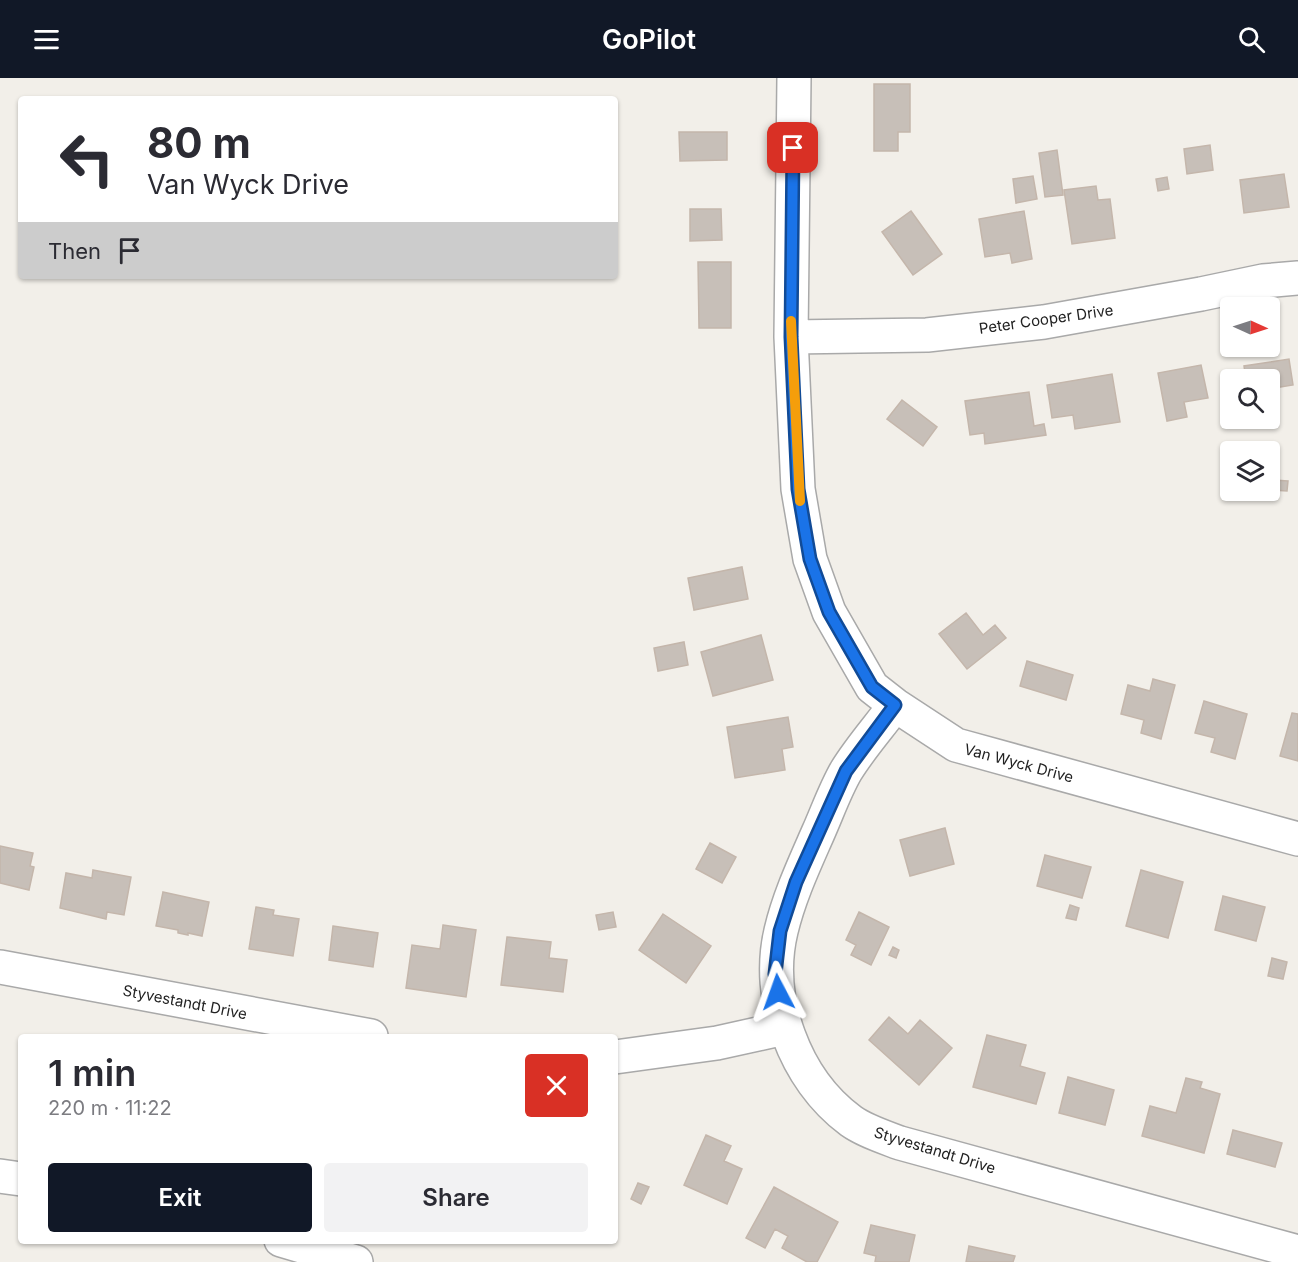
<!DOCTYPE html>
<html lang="en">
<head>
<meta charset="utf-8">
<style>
	body { margin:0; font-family:Inter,sans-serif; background:#f2f2f3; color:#2b2b33; height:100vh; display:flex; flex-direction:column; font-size:22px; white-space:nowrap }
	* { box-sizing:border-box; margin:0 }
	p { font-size:20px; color:#7c7c81 }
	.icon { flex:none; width:33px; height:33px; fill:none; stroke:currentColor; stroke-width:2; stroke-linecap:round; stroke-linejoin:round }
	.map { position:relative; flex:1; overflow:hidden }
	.details { position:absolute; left:18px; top:956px; width:600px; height:210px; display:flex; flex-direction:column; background:#fff; border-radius:6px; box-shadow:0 2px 4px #0004 }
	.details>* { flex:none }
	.hud { position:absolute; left:18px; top:18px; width:600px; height:183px; border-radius:6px; box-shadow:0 2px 4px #0004; background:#fff; color:#2b2b33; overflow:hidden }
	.needle { width:39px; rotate:93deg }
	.controls { position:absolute; left:1220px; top:219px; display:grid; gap:12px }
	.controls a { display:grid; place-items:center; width:60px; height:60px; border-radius:6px; background:#fff; box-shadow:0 2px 4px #0004; font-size:30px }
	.pin { position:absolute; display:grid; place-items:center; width:51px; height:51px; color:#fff; margin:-26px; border-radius:12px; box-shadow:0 3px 9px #0006 }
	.me { position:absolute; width:66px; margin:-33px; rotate:356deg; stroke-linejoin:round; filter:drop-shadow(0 0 4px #0008) }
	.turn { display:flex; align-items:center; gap:21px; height:126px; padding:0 30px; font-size:27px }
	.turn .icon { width:78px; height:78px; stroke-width:2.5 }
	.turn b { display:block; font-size:42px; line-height:51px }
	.then { display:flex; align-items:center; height:57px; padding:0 30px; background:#0003; gap:12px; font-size:22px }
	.round { display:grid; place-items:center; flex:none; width:63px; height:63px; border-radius:6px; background:#f2f2f3 }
	.head { display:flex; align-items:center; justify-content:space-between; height:102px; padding:0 30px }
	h1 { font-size:36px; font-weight:600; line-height:45px }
	.cta { display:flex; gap:12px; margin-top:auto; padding:12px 30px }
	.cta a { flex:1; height:69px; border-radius:6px; background:#111827; color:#fff; font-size:24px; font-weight:600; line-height:69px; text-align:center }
	.cta a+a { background:#f2f2f3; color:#2b2b33 }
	header { display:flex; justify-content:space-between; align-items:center; height:78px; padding:0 30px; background:#111827; color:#fff; font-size:27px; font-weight:600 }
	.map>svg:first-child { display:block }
	.building { fill:#c7bfb8; stroke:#c4b6ab; stroke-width:1.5 }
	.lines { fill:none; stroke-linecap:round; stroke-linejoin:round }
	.minor-casing { stroke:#a9a9a9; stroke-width:36 }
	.minor { stroke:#fff; stroke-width:33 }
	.route-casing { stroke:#114b97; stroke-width:15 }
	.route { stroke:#1a73e8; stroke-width:10 }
	.slow { stroke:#f59e0b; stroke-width:10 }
	.labels { text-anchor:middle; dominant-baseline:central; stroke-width:6; stroke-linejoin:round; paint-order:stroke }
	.street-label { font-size:15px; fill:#222; stroke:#fff }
</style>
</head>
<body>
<header><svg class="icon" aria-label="menu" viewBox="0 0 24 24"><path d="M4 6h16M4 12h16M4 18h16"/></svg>GoPilot<svg class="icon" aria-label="search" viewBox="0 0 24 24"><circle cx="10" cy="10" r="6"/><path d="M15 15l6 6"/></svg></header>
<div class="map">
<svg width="1298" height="1184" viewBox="0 0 1298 1184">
	<rect width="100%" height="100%" fill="#f2efe9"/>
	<path class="building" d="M 874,6 L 910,6 L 910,54 L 898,54 L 898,73 L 874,73 Z
		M 679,54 L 727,54 L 727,82 L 680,83 Z
		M 1210,67 L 1213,92 L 1187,96 L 1184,71 Z
		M 1057,72 L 1063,117 L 1045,119 L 1039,75 Z
		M 1284,96 L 1289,129 L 1244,135 L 1240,102 Z
		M 1033,98 L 1037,121 L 1016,125 L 1013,101 Z
		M 1167,99 L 1169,111 L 1158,113 L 1156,101 Z
		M 1096,108 L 1098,122 L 1110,121 L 1115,160 L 1072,166 L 1064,112 Z
		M 690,131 L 721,131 L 722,162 L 690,163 Z
		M 911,133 L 942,176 L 913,197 L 882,154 Z
		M 1024,133 L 1032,181 L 1012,185 L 1010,175 L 985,179 L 979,141 Z
		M 698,184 L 731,184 L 731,250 L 699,250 Z
		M 1289,281 L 1293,307 L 1269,311 L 1269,302 L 1246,302 L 1244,288 Z
		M 1201,287 L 1208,320 L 1184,324 L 1187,339 L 1167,343 L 1158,295 Z
		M 1112,296 L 1120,344 L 1075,351 L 1073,337 L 1052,340 L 1047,307 Z
		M 1029,314 L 1034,348 L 1044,346 L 1046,357 L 985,366 L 984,355 L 970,357 L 965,323 Z
		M 902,322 L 937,349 L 923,368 L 887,341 Z
		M 1273,402 L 1288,403 L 1287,413 L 1272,412 Z
		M 742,489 L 748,521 L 694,532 L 688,500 Z
		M 966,535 L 983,557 L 995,547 L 1006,560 L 967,591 L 939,556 Z
		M 761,557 L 773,602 L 713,618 L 701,574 Z
		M 684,564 L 688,587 L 658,593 L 654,570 Z
		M 1027,583 L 1073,597 L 1066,622 L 1020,608 Z
		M 1153,601 L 1175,607 L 1161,661 L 1141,655 L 1144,642 L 1121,636 L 1128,607 L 1150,613 Z
		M 1204,623 L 1247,636 L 1235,681 L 1211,674 L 1215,660 L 1195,655 Z
		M 1292,635 L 1298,636 L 1298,683 L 1280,678 Z
		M 788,639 L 793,669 L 782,671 L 785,692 L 735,700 L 727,649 Z
		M 945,750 L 954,786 L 910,798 L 900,762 Z
		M 710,765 L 736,779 L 722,805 L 696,791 Z
		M 0,768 L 33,775 L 30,788 L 34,789 L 29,812 L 0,805 Z
		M 1045,777 L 1091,789 L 1082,820 L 1037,808 Z
		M 93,792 L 131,799 L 124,837 L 107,834 L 106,841 L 60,830 L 66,795 L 92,800 Z
		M 1141,792 L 1183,804 L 1168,860 L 1126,848 Z
		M 163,814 L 209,824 L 202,858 L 188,855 L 188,857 L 178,855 L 178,852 L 156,848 Z
		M 1223,818 L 1265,829 L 1256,863 L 1215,852 Z
		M 1070,827 L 1079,830 L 1076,842 L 1066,840 Z
		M 256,829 L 274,832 L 273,837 L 299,841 L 293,878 L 249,871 Z
		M 613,834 L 616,849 L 599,852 L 596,837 Z
		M 859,834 L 889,849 L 871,887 L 851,877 L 856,867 L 846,862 Z
		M 663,836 L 711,868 L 686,905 L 639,872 Z
		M 443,847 L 476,852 L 466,919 L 406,910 L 412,867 L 440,871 Z
		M 333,848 L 378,855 L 373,889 L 329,882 Z
		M 507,859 L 551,864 L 549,880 L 567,882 L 563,914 L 501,907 Z
		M 893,869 L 899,872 L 896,880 L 889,877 Z
		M 1272,880 L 1287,884 L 1283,901 L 1268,898 Z
		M 889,939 L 908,956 L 920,942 L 952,970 L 919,1007 L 869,962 Z
		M 987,957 L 1026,967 L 1020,988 L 1045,995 L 1036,1026 L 973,1009 Z
		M 1068,999 L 1114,1012 L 1105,1047 L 1059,1035 Z
		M 1186,1000 L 1202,1004 L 1200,1010 L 1220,1016 L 1204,1075 L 1142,1058 L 1150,1028 L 1176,1035 Z
		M 1233,1052 L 1282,1065 L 1275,1089 L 1227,1076 Z
		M 706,1057 L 731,1068 L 724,1083 L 742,1091 L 727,1126 L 684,1107 Z
		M 638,1105 L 649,1109 L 641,1126 L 631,1121 Z
		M 774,1109 L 838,1144 L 817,1184 L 807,1184 L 782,1170 L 788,1158 L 775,1151 L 765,1170 L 746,1160 Z
		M 871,1147 L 915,1157 L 909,1184 L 875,1184 L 876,1178 L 864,1175 Z
		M 969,1168 L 1015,1178 L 1013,1184 L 966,1184 Z"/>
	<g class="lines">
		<g class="minor-casing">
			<path id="minor" d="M 794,0 L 791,259 L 798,411 L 810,481 L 829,534 L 872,609 L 895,627 L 956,667 L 1298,761
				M 791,259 L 927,257 L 1044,244 L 1201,216 L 1263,203 L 1298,200
				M 895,627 C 879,649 860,670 846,693 C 835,712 827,735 818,755 C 804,787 789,819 781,853 C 765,920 794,1001 851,1043 C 865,1053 884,1059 900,1065 L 1298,1174
				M 0,889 L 371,958
				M 615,979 L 717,965 L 785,950
				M 0,1098 L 21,1101
				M 281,1162 L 356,1184"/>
		</g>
		<use href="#minor" class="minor"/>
	</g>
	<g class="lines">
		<g class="route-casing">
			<path id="route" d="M 778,914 L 775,896 L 780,853 L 796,804 L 846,693 L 895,627 L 872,609 L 829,534 L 810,481 L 798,411 L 791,259 L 793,70"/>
		</g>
		<use href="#route" class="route"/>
		<path class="slow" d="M 791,243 L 800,423"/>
	</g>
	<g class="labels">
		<g class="street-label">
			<text transform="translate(1046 241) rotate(-8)">Peter Cooper Drive</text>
			<text transform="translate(1019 685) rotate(15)">Van Wyck Drive</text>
			<text transform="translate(185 924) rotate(11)">Styvestandt Drive</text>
			<text transform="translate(935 1072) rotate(17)">Styvestandt Drive</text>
		</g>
	</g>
</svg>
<div class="controls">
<a><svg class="needle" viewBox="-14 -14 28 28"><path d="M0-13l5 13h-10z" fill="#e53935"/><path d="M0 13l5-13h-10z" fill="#7c7c81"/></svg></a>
<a><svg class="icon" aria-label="search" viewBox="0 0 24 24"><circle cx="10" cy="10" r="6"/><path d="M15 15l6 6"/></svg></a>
<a><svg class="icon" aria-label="layers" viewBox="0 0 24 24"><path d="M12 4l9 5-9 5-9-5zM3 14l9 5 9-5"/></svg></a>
</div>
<div class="pin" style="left:793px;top:70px;background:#d93025"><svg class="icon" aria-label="arrive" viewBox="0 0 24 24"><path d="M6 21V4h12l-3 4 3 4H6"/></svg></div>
<svg class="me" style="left:778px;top:914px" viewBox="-20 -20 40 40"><path d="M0-17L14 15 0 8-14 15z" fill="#1a73e8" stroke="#fff" stroke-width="4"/></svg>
<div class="hud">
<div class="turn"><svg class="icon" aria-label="left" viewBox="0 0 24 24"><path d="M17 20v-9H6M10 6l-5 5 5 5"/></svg><div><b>80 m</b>Van Wyck Drive</div></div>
<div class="then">Then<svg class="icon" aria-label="arrive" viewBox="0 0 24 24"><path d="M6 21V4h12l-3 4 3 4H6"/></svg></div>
</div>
<section class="details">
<div class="head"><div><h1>1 min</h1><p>220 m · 11:22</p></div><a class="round" style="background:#d93025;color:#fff"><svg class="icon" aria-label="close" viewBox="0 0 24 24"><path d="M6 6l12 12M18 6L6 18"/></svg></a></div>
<div class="cta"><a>Exit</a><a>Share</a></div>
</section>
</div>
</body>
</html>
